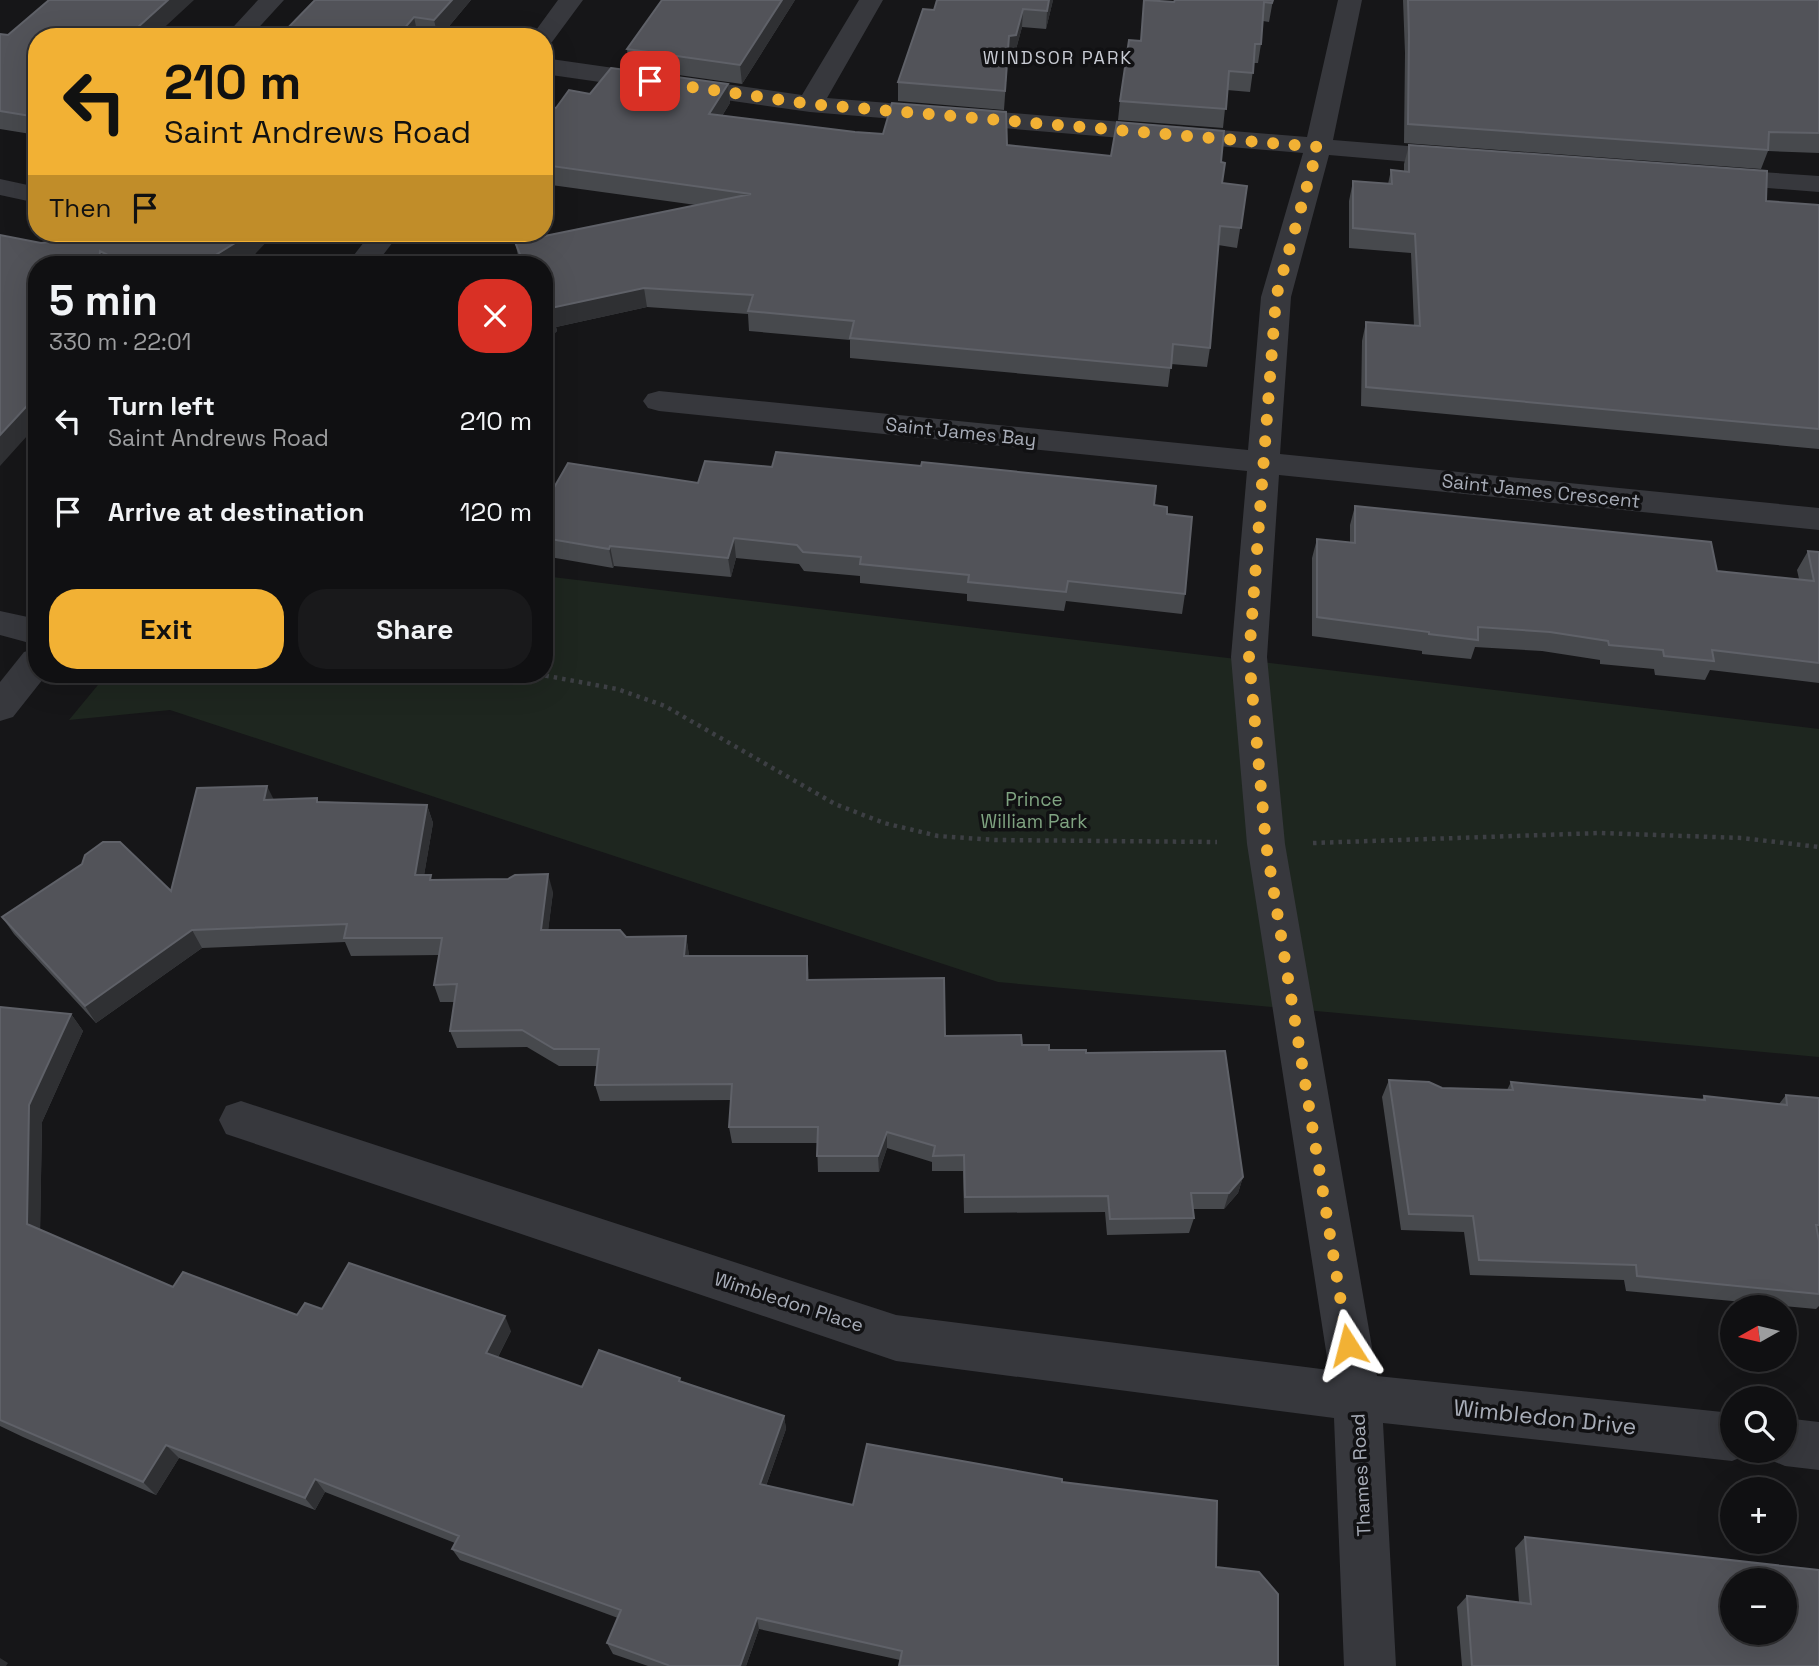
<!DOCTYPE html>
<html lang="en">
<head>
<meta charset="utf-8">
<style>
	body { margin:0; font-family:"Space Grotesk",sans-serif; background:#19191b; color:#f1f3f6; height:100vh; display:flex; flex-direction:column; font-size:26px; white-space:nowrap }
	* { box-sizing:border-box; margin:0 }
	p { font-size:23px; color:#9c9d9f }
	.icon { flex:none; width:38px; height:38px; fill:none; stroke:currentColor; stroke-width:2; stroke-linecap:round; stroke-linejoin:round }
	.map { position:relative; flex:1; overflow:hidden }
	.details { position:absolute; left:28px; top:256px; width:525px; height:427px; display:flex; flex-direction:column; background:#101012; border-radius:28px; box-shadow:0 7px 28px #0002,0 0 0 2px #303032 }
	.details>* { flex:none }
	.hud { position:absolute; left:28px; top:28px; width:525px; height:214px; border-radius:28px; box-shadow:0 7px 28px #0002,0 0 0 2px #303032; background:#f2b134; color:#111; overflow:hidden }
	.needle { width:46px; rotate:262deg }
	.tools { position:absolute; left:1720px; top:1295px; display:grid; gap:14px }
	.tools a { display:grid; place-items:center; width:77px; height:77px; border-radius:50%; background:#101012; box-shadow:0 7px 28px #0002,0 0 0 2px #303032; font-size:35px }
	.pin { position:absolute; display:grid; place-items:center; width:60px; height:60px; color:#fff; margin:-30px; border-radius:14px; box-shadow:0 4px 10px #0006 }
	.me { position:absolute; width:77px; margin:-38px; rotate:351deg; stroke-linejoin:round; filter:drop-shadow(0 0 5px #0008) }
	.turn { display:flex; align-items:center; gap:24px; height:147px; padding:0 21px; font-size:32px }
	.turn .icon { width:91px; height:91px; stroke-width:2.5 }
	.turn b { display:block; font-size:49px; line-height:60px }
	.then { display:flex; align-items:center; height:66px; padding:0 21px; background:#0003; gap:14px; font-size:26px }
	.round { display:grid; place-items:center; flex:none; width:74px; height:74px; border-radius:28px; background:#19191b }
	.summary { display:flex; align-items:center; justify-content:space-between; height:119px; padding:0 21px }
	h1 { font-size:42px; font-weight:600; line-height:52px }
	.button { display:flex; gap:14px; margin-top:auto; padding:14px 21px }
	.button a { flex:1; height:80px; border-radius:28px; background:#f2b134; color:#111; font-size:28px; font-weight:600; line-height:80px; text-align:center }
	.button a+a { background:#19191b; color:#f1f3f6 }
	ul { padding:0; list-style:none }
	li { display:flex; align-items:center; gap:21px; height:91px; padding:0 21px }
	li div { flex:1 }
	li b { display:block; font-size:26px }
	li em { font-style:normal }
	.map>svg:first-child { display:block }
	.green { fill:#1e261f }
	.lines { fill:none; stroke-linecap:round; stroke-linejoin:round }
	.path { stroke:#3d3f44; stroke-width:4.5; stroke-dasharray:3.5 5; stroke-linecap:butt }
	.minor { fill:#37383d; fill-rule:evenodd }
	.tertiary { fill:#37383d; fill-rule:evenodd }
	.wall { fill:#47494d }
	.shaded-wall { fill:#2f3033 }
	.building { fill:#525359; stroke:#5f6168; stroke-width:2; fill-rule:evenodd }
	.route { stroke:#f2b134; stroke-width:12; stroke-dasharray:0 21.6 }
	.labels { text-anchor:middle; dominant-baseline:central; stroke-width:7; stroke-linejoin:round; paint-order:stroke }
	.far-neighbourhood-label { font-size:18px; letter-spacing:2px; fill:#c9ccd4; stroke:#111113 }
	.street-label { font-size:19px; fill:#a8adb8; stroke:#111113 }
	.park-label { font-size:19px; fill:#7fa381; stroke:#111113 }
	.near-street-label { font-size:23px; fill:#a8adb8; stroke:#111113 }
</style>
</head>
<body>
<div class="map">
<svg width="1819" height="1666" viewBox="0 0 1819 1666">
	<rect width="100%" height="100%" fill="#161618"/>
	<path class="green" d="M 544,576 L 1819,729 L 1819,1057 L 998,982 L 170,710 L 69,720 L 107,674 L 544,674 Z"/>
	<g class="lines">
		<path class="path" d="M 537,674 L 617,689 L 665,706 L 835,804 L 884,823 L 938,836 L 995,840 L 1217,842
			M 1313,843 L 1600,833 L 1742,838 L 1819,847"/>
		<path class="minor" d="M 258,0 L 284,0 L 250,37 L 224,37 Z
			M 859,0 L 883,0 L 827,98 L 1307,137 L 1338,0 L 1362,0 L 1333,140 L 1457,150 L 1467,152 L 1471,158 L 1467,164 L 1457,166 L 1329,155 L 1291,297 L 1280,454 L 1819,508 L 1819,530 L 1279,475 L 1267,657 L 1285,844 L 1377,1376 L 1732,1413 L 1732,1451 L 1751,1451 L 1749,1454 L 1732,1461 L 1383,1423 L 1396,1666 L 1344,1666 L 1334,1418 L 896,1361 L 241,1139 L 226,1134 L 219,1120 L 226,1106 L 241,1101 L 896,1315 L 1329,1370 L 1247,844 L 1231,657 L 1247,471 L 659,411 L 648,408 L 643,401 L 648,394 L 659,391 L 1248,450 L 1261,297 L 1303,153 L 810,112 L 544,74 L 544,58 L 802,95 Z
			M 1716,169 L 1819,176 L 1819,192 L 1706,183 L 1702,177 L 1706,171 Z
			M 0,179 L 37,187 L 37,203 L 0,195 Z
			M 1785,1418 L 1819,1422 L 1819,1470 L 1785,1466 L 1768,1459 L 1764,1451 L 1785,1451 Z"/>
		<path class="tertiary" d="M 558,0 L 583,0 L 552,42 L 544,44 L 544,37 L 531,37 Z
			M 371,233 L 400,233 L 376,264 L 347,264 Z
			M 0,611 L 37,619 L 37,645 L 0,635 Z
			M 37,648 L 37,674 L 47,674 L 13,717 L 0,721 L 0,682 L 24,652 Z"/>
	</g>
	<path class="wall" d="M 471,0 L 440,37 L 418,36 L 417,37 L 279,37 Z
		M 795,0 L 742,84 L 629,68 L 627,49 Z
		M 937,0 L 1053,0 L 1046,29 L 1022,27 L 1015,53 L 1008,55 L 1004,110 L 898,101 L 898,82 L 934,10 Z
		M 1144,0 L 1174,2 L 1273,0 L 1269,22 L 1263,21 L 1261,44 L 1258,63 L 1254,63 L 1250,92 L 1227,90 L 1223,128 L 1118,120 L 1120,101 L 1141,41 Z
		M 1403,0 L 1819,0 L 1819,153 L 1768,151 L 1761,169 L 1404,143 L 1405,53 Z
		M 0,34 L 37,37 L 37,135 L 0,129 Z
		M 728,84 L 730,103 L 722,116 L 855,132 L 1111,156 L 1221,162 L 1222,183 L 1247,186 L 1237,248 L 1218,245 L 1210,348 L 1207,367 L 1171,364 L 1168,387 L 850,358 L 850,340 L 749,331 L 748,314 L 647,307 L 556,327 L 557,331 L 544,343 L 544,264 L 520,264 L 515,242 L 696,205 L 544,184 L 544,106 L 556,108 L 590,94 Z
		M 1409,145 L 1766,201 L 1819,205 L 1819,449 L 1361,406 L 1362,341 L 1366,322 L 1414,326 L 1411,253 L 1349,248 L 1349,201 L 1353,181 L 1388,184 L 1391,170 L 1404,171 L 1404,164 Z
		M 41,243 L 256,253 L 238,264 L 37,264 Z
		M 698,483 L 1154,505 L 1167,514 L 1185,594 L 1182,614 L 1066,601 L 1064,611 L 967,601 L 967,594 L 860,583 L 860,576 L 804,571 L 799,564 L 736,558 L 731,577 L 614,566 L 613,568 L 544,556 L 544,505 Z
		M 1355,506 L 1717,571 L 1799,579 L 1797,570 L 1808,551 L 1819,552 L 1819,683 L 1710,670 L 1705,680 L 1655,675 L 1654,669 L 1600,664 L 1600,660 L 1542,651 L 1475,647 L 1471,659 L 1422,654 L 1422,651 L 1312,636 L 1312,558 L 1317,539 L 1350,542 L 1350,525 Z
		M 274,800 L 427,805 L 433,823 L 424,875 L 432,880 L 553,892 L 548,930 L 626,937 L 686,936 L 689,956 L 809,973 L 809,980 L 945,1036 L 1022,1045 L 1049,1050 L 1086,1053 L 1243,1177 L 1238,1193 L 1224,1209 L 1192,1209 L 1194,1218 L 1189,1233 L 1107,1235 L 1105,1212 L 964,1213 L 963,1171 L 932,1171 L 932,1162 L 887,1148 L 879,1172 L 818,1172 L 817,1143 L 732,1143 L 729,1127 L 731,1100 L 600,1101 L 595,1085 L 597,1066 L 559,1066 L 527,1047 L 457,1048 L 450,1031 L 454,1002 L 440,1002 L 434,985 L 439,955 L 351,956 L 345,942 L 202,948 L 96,1023 L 14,934 L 2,917 L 171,891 Z
		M 0,1007 L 71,1014 L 83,1031 L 42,1122 L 40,1230 L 173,1287 L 297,1315 L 322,1309 L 511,1331 L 498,1357 L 582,1387 L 681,1381 L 784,1416 L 786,1429 L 766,1486 L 853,1505 L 1062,1479 L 900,1660 L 759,1629 L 746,1666 L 648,1666 L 613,1654 L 607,1643 L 618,1618 L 460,1560 L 452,1549 L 455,1543 L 325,1492 L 315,1510 L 179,1458 L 156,1495 L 23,1437 L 0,1426 Z
		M 1389,1080 L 1442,1088 L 1507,1090 L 1511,1082 L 1702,1100 L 1704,1096 L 1779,1104 L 1786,1095 L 1819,1098 L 1819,1306 L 1816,1309 L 1626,1291 L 1624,1280 L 1470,1275 L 1464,1232 L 1401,1230 L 1382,1097 Z
		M 1525,1537 L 1819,1666 L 1462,1666 L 1457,1607 L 1467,1596 L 1519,1602 L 1515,1548 Z"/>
	<path class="shaded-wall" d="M 168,0 L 194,0 L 154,37 L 127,37 Z
		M 452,0 L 471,0 L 440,37 L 438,37 L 434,20 Z
		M 782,0 L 795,0 L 742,84 L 740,65 Z
		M 1049,0 L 1053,0 L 1046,29 L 1047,11 Z
		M 1023,9 L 1022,27 L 1015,53 L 1008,55 L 1004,110 L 1009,36 Z
		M 414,17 L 418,36 L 417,37 L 397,37 Z
		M 728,84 L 730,103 L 711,133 L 709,114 Z
		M 251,233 L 275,233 L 256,253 L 238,264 L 217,264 L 214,256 Z
		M 100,251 L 106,264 L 99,264 Z
		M 644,288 L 647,307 L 556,327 L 557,331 L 544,343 L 544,320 L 546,309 Z
		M 37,395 L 37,425 L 0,466 L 0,435 Z
		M 734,538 L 736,558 L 731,577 L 728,558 Z
		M 610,546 L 614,566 L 613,568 L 609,549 Z
		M 267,786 L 276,804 L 264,800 Z
		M 427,805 L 433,823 L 421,893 L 415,875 Z
		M 548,874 L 553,892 L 546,948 L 541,930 Z
		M 192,930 L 202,948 L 96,1023 L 85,1006 Z
		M 686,936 L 689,954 L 687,974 L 684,956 Z
		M 807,956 L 809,973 L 808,997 L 807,980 Z
		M 71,1014 L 83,1031 L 42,1122 L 40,1239 L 27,1224 L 29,1105 Z
		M 887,1132 L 887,1148 L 879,1172 L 878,1156 Z
		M 1243,1177 L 1238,1193 L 1224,1209 L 1229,1193 Z
		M 505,1316 L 511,1331 L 493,1367 L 486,1353 Z
		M 784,1416 L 786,1429 L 762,1497 L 760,1484 Z
		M 166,1445 L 179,1458 L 156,1495 L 143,1482 Z
		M 315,1479 L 325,1492 L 315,1510 L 305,1498 Z
		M 757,1618 L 759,1629 L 746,1666 L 740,1666 Z
		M 0,1658 L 8,1663 L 6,1666 L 0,1666 Z"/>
	<path class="building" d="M 49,0 L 168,0 L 127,37 L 37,37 L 37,117 L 0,111 L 0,34 L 8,35 Z
		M 315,0 L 452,0 L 434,20 L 414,17 L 397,37 L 279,37 Z
		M 662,0 L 782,0 L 740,65 L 627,49 Z
		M 937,0 L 1049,0 L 1047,11 L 1023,9 L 1016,35 L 1009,36 L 1005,91 L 898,82 L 923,9 L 934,10 Z
		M 1144,0 L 1174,2 L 1175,0 L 1273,0 L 1272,3 L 1264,2 L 1261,44 L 1255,44 L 1253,73 L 1229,71 L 1226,109 L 1120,101 L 1129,40 L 1141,41 Z
		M 1408,0 L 1819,0 L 1819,133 L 1769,132 L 1768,150 L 1408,124 L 1409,35 Z
		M 611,68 L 728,84 L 709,114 L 855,132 L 883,134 L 892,103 L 1006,112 L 1007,145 L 1111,156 L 1117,122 L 1224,131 L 1221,162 L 1225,163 L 1222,183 L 1247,186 L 1241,228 L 1220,226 L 1210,348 L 1173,344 L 1171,368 L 850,338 L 854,321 L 748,311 L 753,295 L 644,288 L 546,309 L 553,312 L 544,320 L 544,264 L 524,264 L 515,242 L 751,194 L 544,165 L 544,106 L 556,108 L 569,90 L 590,94 Z
		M 1409,145 L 1767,171 L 1766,201 L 1819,205 L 1819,429 L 1366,387 L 1366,322 L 1420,326 L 1415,234 L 1353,228 L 1353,181 L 1392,184 L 1391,170 L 1409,172 Z
		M 115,233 L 251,233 L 214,256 L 225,261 L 219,264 L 126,264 L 100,251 L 99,264 L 37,264 L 37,395 L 0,435 L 0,235 L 41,243 L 102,236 L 101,241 Z
		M 776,452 L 921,466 L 922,462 L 1156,486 L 1154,505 L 1167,507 L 1167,514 L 1192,517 L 1185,594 L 1068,581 L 1066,592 L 968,582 L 969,575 L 860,564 L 861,557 L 803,552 L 797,545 L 734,538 L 728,558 L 610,546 L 609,549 L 544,538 L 544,505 L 568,463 L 698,483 L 705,461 L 772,467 Z
		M 1355,506 L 1711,542 L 1717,571 L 1814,581 L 1808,551 L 1819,552 L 1819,663 L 1712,650 L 1714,661 L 1664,656 L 1663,650 L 1609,645 L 1608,641 L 1550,632 L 1478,627 L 1478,640 L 1429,634 L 1429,632 L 1317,617 L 1317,539 L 1355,543 Z
		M 267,786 L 264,800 L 317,798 L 317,802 L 427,805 L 415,875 L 431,875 L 430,880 L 508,879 L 515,875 L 548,874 L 541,930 L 620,930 L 626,937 L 686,936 L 684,956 L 807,956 L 807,980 L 944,978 L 945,1036 L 1021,1035 L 1022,1045 L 1049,1045 L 1049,1050 L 1086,1050 L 1086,1053 L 1225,1051 L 1243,1177 L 1229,1193 L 1191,1193 L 1194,1218 L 1110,1219 L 1108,1196 L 965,1197 L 964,1155 L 933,1156 L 935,1146 L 887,1132 L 878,1156 L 817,1156 L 818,1127 L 729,1127 L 732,1084 L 595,1085 L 599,1049 L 554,1049 L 522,1030 L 450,1031 L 457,984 L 434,985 L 442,938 L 344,938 L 347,924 L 192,930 L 85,1006 L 2,917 L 82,864 L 85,855 L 103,842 L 120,842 L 171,891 L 197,788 Z
		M 0,1007 L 71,1014 L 29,1105 L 27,1224 L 173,1287 L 183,1272 L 297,1315 L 305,1303 L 322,1309 L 349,1263 L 505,1316 L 486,1353 L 582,1387 L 599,1350 L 680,1378 L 679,1381 L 784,1416 L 760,1484 L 853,1505 L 867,1444 L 1062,1479 L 1062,1482 L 1217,1501 L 1216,1567 L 1259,1572 L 1278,1594 L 1278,1666 L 899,1666 L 902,1651 L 757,1618 L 740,1666 L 669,1666 L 668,1665 L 607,1643 L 621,1610 L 452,1549 L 459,1536 L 315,1479 L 305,1498 L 166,1445 L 143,1482 L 0,1420 Z
		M 1389,1080 L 1429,1082 L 1442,1088 L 1513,1090 L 1511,1082 L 1705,1100 L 1704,1096 L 1787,1105 L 1786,1095 L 1819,1098 L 1819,1225 L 1816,1225 L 1819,1241 L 1819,1294 L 1637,1276 L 1636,1265 L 1479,1260 L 1473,1216 L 1409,1214 Z
		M 1525,1537 L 1819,1570 L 1819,1666 L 1472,1666 L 1467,1596 L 1531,1604 ZM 1732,1580 L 1785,1580 L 1785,1633 L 1732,1633 Z"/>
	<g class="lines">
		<path class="route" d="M 650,81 L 810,104 L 1318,147 L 1276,297 L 1249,657 L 1266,844 L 1348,1345"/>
	</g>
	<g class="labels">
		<g class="far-neighbourhood-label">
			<text x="1058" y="57">WINDSOR PARK</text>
		</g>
		<g class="street-label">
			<text transform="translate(961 432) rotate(6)">Saint James Bay</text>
			<text transform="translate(1541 491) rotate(6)">Saint James Crescent</text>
			<text transform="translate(789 1302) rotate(18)">Wimbledon Place</text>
			<text transform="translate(1361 1475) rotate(-93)">Thames Road</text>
		</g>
		<g class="park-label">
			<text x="1034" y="799">Prince<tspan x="1034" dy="22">William Park</tspan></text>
		</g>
		<g class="near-street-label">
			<text transform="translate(1545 1417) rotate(6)">Wimbledon Drive</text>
		</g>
	</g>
</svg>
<div class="tools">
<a><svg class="needle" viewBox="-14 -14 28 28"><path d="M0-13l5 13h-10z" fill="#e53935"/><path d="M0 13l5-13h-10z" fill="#9c9d9f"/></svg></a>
<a><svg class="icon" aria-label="search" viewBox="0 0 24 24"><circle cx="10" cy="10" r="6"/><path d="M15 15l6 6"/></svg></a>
<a>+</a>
<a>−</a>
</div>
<div class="pin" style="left:650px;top:81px;background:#d93025"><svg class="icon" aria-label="arrive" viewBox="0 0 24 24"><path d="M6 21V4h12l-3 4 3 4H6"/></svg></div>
<svg class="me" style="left:1348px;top:1345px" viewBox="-20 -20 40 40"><path d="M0-17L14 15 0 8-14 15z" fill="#f2b134" stroke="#fff" stroke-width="4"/></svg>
<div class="hud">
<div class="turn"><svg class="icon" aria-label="left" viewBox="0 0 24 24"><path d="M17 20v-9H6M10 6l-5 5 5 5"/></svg><div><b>210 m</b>Saint Andrews Road</div></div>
<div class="then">Then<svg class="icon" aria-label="arrive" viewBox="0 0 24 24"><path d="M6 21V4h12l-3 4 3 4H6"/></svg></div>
</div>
<section class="details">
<div class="summary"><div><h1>5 min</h1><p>330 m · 22:01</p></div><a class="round" style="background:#d93025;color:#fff"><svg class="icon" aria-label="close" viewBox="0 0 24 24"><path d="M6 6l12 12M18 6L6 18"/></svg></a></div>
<ul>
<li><svg class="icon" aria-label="left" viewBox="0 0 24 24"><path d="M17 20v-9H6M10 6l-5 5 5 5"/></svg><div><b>Turn left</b><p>Saint Andrews Road</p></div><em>210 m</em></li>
<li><svg class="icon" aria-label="arrive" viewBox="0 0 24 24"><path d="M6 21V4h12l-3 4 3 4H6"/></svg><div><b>Arrive at destination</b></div><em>120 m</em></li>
</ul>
<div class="button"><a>Exit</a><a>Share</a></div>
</section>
</div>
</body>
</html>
